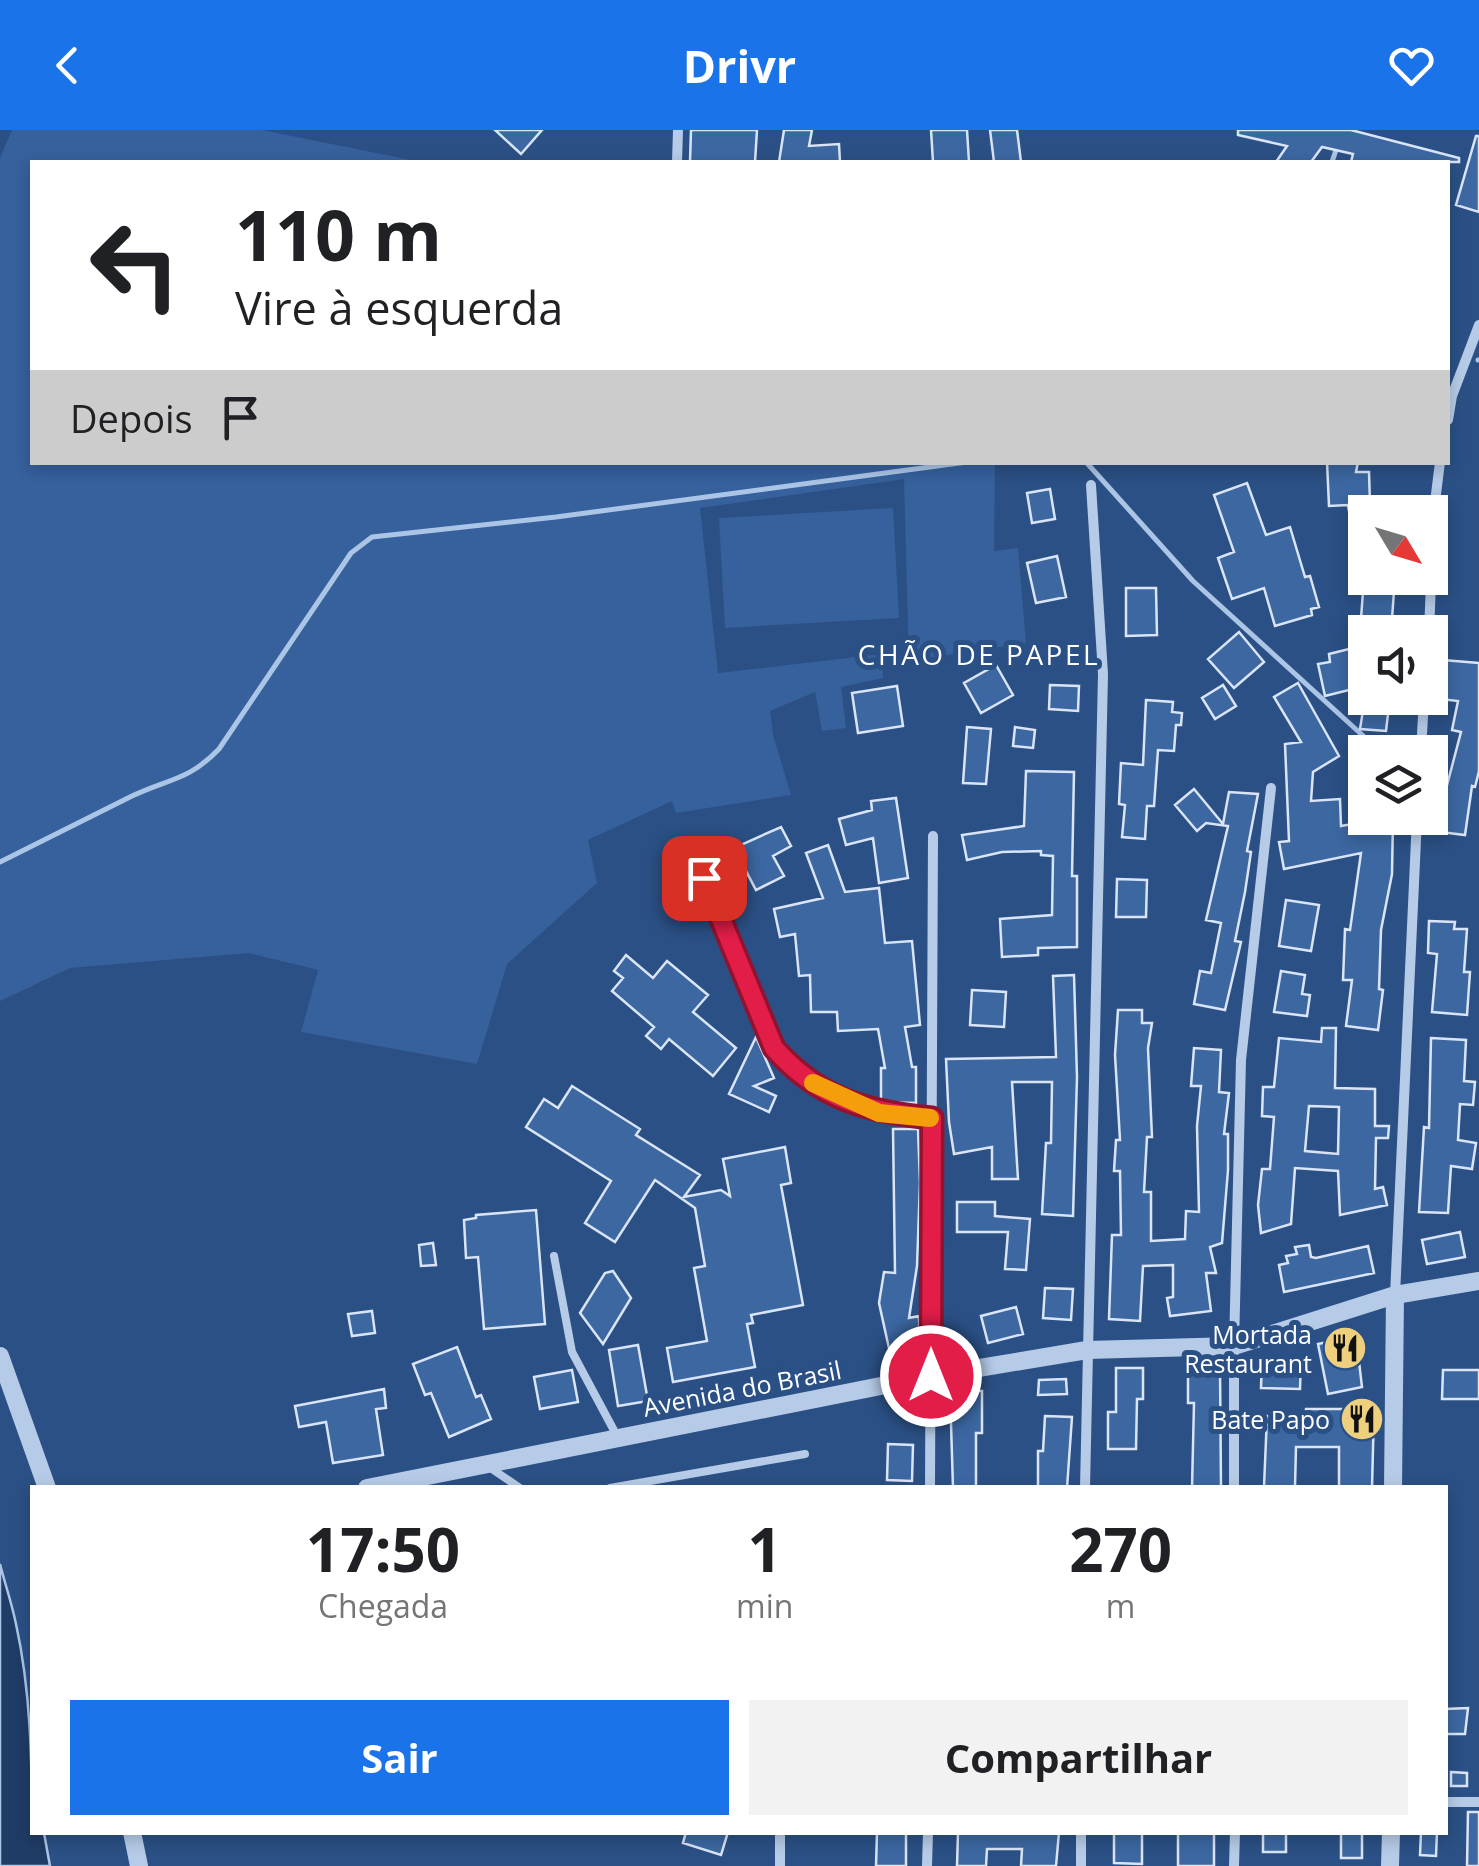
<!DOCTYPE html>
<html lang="pt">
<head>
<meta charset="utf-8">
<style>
	body { margin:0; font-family:"Open Sans",sans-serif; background:#f2f2f2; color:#202124; height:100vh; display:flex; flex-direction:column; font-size:38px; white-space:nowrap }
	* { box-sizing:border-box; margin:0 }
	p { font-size:32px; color:#757577 }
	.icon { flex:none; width:55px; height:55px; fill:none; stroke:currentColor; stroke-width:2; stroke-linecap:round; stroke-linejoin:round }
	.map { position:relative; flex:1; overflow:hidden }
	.sheet { position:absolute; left:30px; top:1355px; width:1418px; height:350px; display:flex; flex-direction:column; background:#fff; border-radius:0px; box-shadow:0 5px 15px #0003 }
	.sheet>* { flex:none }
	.banner { position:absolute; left:30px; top:30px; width:1420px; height:305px; border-radius:0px; box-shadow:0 5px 15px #0003; background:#fff; color:#202124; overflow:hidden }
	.needle { width:65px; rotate:128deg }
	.buttons { position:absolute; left:1348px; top:365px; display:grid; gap:20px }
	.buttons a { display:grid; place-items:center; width:100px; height:100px; border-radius:0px; background:#fff; box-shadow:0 5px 15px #0003; font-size:50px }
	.pin { position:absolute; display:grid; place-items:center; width:85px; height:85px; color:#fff; margin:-42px; border-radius:20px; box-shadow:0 5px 15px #0006 }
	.me { position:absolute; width:110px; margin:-55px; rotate:0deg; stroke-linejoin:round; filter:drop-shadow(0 0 8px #0008) }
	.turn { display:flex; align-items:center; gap:35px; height:210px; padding:0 40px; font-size:45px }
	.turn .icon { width:130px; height:130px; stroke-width:2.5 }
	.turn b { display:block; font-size:70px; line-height:85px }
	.then { display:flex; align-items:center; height:95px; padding:0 40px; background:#0003; gap:20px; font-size:38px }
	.eta { display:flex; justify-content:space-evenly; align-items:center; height:170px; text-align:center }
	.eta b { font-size:60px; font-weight:700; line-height:70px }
	.action { display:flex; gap:20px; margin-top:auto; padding:20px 40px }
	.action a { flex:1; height:115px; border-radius:0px; background:#1a73e8; color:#fff; font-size:40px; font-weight:700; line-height:115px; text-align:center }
	.action a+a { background:#f2f2f2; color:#202124 }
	header { display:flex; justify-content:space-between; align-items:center; height:130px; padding:0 40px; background:#1a73e8; color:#fff; font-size:45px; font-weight:700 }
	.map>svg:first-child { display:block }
	.green { fill:#36619c }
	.water { fill:#1f3c66; stroke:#abc5e7; stroke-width:2.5 }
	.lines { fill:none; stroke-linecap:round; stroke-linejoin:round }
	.stream { stroke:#abc5e7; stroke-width:5 }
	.building { fill:#3c67a1; stroke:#d9e5f6; stroke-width:2.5; fill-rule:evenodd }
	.service { stroke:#b6cbe7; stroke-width:8 }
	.minor { stroke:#b6cbe7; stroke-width:10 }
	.tertiary { stroke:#b6cbe7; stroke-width:18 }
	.route-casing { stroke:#92132f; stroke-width:25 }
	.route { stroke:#e11d48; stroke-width:18 }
	.slow { stroke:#f59e0b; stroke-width:18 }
	.labels { text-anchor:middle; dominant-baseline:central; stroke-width:10; stroke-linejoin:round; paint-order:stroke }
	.poi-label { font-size:25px; fill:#fff; stroke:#2b5085; text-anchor:end }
	.street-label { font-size:25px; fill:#fff; stroke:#2b5085 }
	.neighbourhood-label { font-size:28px; letter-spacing:2.5px; fill:#fff; stroke:#2b5085 }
</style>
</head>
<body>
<header><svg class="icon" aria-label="back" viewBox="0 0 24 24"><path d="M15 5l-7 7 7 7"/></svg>Drivr<svg class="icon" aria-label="heart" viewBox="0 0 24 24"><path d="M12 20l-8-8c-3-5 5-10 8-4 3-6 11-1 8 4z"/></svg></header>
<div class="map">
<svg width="1479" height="1736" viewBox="0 0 1479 1736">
	<rect width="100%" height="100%" fill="#2b5085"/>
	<path class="green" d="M 12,0 L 262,0 L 421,32 L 32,32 L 32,332 L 995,333 L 994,421 L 1018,418 L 1026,513 L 909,531 L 904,349 L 700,378 L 718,543 L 882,524 L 883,548 L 841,557 L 846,598 L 822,601 L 815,562 L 770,581 L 773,605 L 791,665 L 676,683 L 672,671 L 588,710 L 597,753 L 507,834 L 477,934 L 301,902 L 318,840 L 249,823 L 70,838 L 0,871 L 0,28 Z
		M 893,378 L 899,488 L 725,498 L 719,388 Z"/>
	<path class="water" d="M 0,1434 C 5,1454 12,1474 16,1494 C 31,1562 32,1633 32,1702 L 44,1703 L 50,1736 L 0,1736 Z"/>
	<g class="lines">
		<path class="stream" d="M 1332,32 L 1337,17
			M 1478,230 L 1479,230
			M 1086,332 L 1193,451 L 1371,613
			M 0,732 C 44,710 88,688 132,666 C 170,648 188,651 219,619 L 351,423 L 372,407 L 556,387 L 967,332"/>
	</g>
	<path class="building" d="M 495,0 L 542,0 L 521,24 Z
		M 691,0 L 757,0 L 755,32 L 690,32 Z
		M 784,0 L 812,0 L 809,16 L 839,14 L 840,32 L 779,32 Z
		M 931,0 L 967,0 L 969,32 L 933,32 Z
		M 990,0 L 1017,0 L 1021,32 L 994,32 Z
		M 1238,0 L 1351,0 L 1459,28 L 1459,32 L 1351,32 L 1353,24 L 1322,17 L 1311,32 L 1276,32 L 1287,16 L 1238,5 Z
		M 1476,6 L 1479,6 L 1479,82 L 1456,75 Z
		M 1327,332 L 1358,332 L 1356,342 L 1369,342 L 1370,374 L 1365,374 L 1365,437 L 1358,437 L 1348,375 L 1329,376 Z
		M 1247,353 L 1266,405 L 1290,397 L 1305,447 L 1310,446 L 1319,477 L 1311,479 L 1312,485 L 1275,496 L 1264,458 L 1232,469 L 1218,428 L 1234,422 L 1214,365 Z
		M 1050,359 L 1055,389 L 1032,393 L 1027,363 Z
		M 1057,426 L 1066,467 L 1036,473 L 1027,433 Z
		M 1364,448 L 1395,448 L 1391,502 L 1360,502 Z
		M 1126,458 L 1156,458 L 1157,505 L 1126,506 Z
		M 1239,502 L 1264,532 L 1234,558 L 1208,529 Z
		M 1365,515 L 1365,556 L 1325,566 L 1318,534 L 1330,532 L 1329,524 Z
		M 1443,530 L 1479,533 L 1479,641 L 1475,657 L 1472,656 L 1465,705 L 1440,702 L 1446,659 L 1461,602 L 1452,600 L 1458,571 L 1440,569 Z
		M 996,535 L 1013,565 L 981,583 L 964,553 Z
		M 1298,553 L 1339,626 L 1313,642 L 1311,671 L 1340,669 L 1341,696 L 1364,692 L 1365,688 L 1393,688 L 1392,744 L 1381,800 L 1379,859 L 1383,860 L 1378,900 L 1346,896 L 1352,850 L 1343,850 L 1345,799 L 1350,800 L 1361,723 L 1284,739 L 1279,712 L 1289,711 L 1285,614 L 1301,612 L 1274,567 Z
		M 1050,555 L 1079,556 L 1078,581 L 1049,579 Z
		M 1223,555 L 1236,576 L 1215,589 L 1202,568 Z
		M 897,556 L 903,596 L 858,603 L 852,563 Z
		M 1365,568 L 1390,568 L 1386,601 L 1360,599 Z
		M 1146,570 L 1173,572 L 1172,582 L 1182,583 L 1181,595 L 1176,595 L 1174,621 L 1158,620 L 1154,676 L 1147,676 L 1145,709 L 1122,707 L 1125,675 L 1119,674 L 1121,633 L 1143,635 Z
		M 967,597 L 991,599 L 986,654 L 963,653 Z
		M 1015,597 L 1035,600 L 1033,618 L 1013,616 Z
		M 1026,641 L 1074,642 L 1072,746 L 1077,746 L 1077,817 L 1038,818 L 1038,825 L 1002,827 L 1000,789 L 1052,785 L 1053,726 L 1041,725 L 1041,721 L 1002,722 L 967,730 L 962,705 L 1024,696 Z
		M 1194,659 L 1223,694 L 1229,662 L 1258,664 L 1247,721 L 1251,722 L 1245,762 L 1235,811 L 1241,812 L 1225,880 L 1194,874 L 1200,841 L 1211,843 L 1221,793 L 1206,790 L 1228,696 L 1206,693 L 1197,701 L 1175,675 Z
		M 896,668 L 908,748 L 879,753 L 873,708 L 846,715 L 839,689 L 872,680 L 871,671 Z
		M 781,697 L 791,716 L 773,726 L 784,746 L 756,760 L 734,718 Z
		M 828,715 L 845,762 L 879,758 L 885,813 L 912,811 L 920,895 L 905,897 L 912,937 L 916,937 L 916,973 L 881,972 L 881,938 L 885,938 L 878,899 L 838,901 L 837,882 L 811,882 L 810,845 L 799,846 L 795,804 L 780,807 L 774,779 L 823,768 L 806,723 Z
		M 1117,749 L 1147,750 L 1146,787 L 1116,787 Z
		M 1286,770 L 1319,775 L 1311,821 L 1279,816 Z
		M 1429,791 L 1455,792 L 1454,799 L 1467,799 L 1464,842 L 1470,842 L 1467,885 L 1432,882 L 1437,824 L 1428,823 Z
		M 626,825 L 653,848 L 667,831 L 708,865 L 693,882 L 736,918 L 713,946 L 669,909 L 661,919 L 646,906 L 654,897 L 612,861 L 623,848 L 614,841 Z
		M 1281,841 L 1305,845 L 1302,864 L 1310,865 L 1307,886 L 1274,882 Z
		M 1074,845 L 1077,947 L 1073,1086 L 1042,1084 L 1046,1013 L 1051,1013 L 1052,952 L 1012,952 L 1018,1049 L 992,1049 L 992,1017 L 954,1024 L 949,992 L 946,929 L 1056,927 L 1053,846 Z
		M 972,860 L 1006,862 L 1004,897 L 970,895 Z
		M 1118,880 L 1142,880 L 1142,893 L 1152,893 L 1148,918 L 1152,1007 L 1147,1007 L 1144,1062 L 1151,1062 L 1151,1111 L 1185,1109 L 1186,1081 L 1199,1082 L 1197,996 L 1201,956 L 1191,956 L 1194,918 L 1221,920 L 1219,962 L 1229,963 L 1224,1004 L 1228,1004 L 1228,1040 L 1222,1113 L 1210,1117 L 1216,1143 L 1206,1143 L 1211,1181 L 1170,1186 L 1167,1168 L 1173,1167 L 1173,1135 L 1143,1136 L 1140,1191 L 1109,1189 L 1112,1105 L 1121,1105 L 1120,1041 L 1114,1041 L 1116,1010 L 1120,1010 L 1115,925 Z
		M 1322,898 L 1336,898 L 1335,958 L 1375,959 L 1375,996 L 1389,996 L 1388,1008 L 1376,1008 L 1375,1059 L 1383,1057 L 1387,1075 L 1340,1085 L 1338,1041 L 1295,1038 L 1291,1094 L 1261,1103 L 1258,1075 L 1262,1039 L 1270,1039 L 1274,987 L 1262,986 L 1263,957 L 1274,957 L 1279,908 L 1321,912 ZM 1309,976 L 1339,977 L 1338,1024 L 1305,1021 Z
		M 756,907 L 774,948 L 754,956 L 776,966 L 769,982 L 729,964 Z
		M 1431,908 L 1466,910 L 1464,951 L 1475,952 L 1473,975 L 1460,974 L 1458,1010 L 1476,1013 L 1472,1039 L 1451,1036 L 1448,1083 L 1419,1082 L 1424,997 L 1429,998 Z
		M 572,956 L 640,999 L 636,1005 L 700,1045 L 684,1067 L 721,1060 L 730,1066 L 723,1029 L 785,1017 L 791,1053 L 781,1055 L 803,1175 L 751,1185 L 753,1193 L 747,1194 L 755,1237 L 673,1252 L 667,1218 L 707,1211 L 694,1138 L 705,1136 L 695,1078 L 655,1050 L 615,1112 L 585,1093 L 611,1051 L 526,997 L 544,969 L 558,978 Z
		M 893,999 L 918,999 L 920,1053 L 917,1136 L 909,1188 L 919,1186 L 920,1236 L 894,1241 L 879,1173 L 884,1142 L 895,1143 Z
		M 957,1072 L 995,1072 L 995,1086 L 1030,1089 L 1026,1140 L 1005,1139 L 1008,1102 L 957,1102 Z
		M 536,1080 L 545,1194 L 484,1199 L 478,1127 L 466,1128 L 464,1090 L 476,1088 L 476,1085 Z
		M 1460,1102 L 1465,1127 L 1427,1134 L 1422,1110 Z
		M 433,1113 L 436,1135 L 421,1136 L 419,1115 Z
		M 1309,1115 L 1311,1127 L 1316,1128 L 1368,1116 L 1374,1143 L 1284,1162 L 1279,1135 L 1288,1133 L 1286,1126 L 1297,1124 L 1295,1117 Z
		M 613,1141 L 631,1168 L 603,1214 L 580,1183 L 605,1143 Z
		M 1045,1158 L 1073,1159 L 1071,1190 L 1043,1188 Z
		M 1016,1177 L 1023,1204 L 988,1213 L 981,1186 Z
		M 372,1181 L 375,1203 L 352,1206 L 348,1184 Z
		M 1356,1206 L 1362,1257 L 1328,1264 L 1318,1214 Z
		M 638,1215 L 648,1271 L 618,1276 L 609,1220 Z
		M 457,1217 L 476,1267 L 481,1265 L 491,1289 L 449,1307 L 431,1263 L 425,1265 L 413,1234 Z
		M 1262,1229 L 1301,1229 L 1300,1259 L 1261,1258 Z
		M 1116,1238 L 1143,1238 L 1143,1269 L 1137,1269 L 1136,1319 L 1108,1319 L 1108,1282 L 1116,1282 Z
		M 1188,1238 L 1220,1238 L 1221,1358 L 1192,1358 L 1194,1273 L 1188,1273 Z
		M 572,1240 L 578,1272 L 540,1279 L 534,1247 Z
		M 1443,1240 L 1479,1240 L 1479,1269 L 1442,1269 Z
		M 1066,1249 L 1067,1264 L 1038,1265 L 1039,1250 Z
		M 384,1259 L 386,1278 L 376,1279 L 383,1325 L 333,1333 L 326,1292 L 299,1297 L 295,1276 Z
		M 950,1261 L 982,1261 L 982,1303 L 976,1303 L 976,1358 L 953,1358 Z
		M 1306,1279 L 1374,1279 L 1372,1358 L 1339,1358 L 1339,1317 L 1296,1317 L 1295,1357 L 1264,1357 L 1267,1286 L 1305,1287 Z
		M 1045,1286 L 1072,1287 L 1067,1358 L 1038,1358 L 1038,1321 L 1043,1321 Z
		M 888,1314 L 913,1315 L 912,1351 L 887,1350 Z
		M 1468,1578 L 1465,1604 L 1445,1604 L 1445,1579 Z
		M 1451,1642 L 1467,1643 L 1467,1656 L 1451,1656 Z
		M 1468,1682 L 1479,1682 L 1479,1736 L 1467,1736 Z
		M 686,1702 L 728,1702 L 721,1725 L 683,1713 Z
		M 877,1702 L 906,1702 L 906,1736 L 876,1736 Z
		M 958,1702 L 1059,1702 L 1056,1736 L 1021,1736 L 1022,1719 L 987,1719 L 986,1736 L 957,1736 Z
		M 1114,1702 L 1142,1702 L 1142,1734 L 1114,1733 Z
		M 1178,1702 L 1214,1702 L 1214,1736 L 1178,1736 Z
		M 1263,1702 L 1286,1702 L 1286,1722 L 1263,1722 Z
		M 1341,1702 L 1362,1702 L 1362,1728 L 1341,1728 Z
		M 1421,1702 L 1437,1702 L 1436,1726 L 1420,1725 Z"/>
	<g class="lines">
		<path class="service" d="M 554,1126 L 572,1222 L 618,1308
			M 489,1337 L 520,1358
			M 610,1358 L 805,1324"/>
		<path class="minor" d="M 677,32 L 678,0
			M 1448,290 L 1452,266 L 1479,195
			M 1429,502 L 1434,380 L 1440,332
			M 1421,622 L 1424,568
			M 690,714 L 774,918 C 819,969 866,982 932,988
			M 1395,1165 L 1417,688
			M 930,1358 L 933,706
			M 1085,1358 L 1103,544 L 1091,355
			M 1234,1358 L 1234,1216 L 1241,930 L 1271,658
			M 1445,1672 L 1479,1672
			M 780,1736 L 780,1702
			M 927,1736 L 928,1702
			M 1081,1736 L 1081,1702
			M 1234,1736 L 1235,1702"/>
		<path class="tertiary" d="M 0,1226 L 47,1358
			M 367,1358 L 931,1246 L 1087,1220 L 1234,1216 L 1395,1165 L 1479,1151
			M 1393,1358 L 1395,1165
			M 132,1702 L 139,1736
			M 1390,1736 L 1391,1702"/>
	</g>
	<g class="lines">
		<g class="route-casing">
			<path id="route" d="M 704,748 L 774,918 C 819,969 867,982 932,988 L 931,1246"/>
		</g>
		<use href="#route" class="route"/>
		<path class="slow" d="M 813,953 L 879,983 L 930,988"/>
	</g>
	<defs>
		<g id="restaurant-disc" transform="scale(2.25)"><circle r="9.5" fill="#edcf7e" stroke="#2b5085"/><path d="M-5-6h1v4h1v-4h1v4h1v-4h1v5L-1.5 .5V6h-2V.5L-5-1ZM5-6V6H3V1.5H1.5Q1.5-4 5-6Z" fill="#111"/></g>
	</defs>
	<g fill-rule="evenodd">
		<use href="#restaurant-disc" x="1345" y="1218"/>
		<use href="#restaurant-disc" x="1362" y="1289"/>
	</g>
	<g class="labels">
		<g class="poi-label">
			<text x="1312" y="1204">Mortada<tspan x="1312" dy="29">Restaurant</tspan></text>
			<text x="1330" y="1289">Bate Papo</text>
		</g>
		<g class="street-label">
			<text transform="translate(742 1258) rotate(-11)">Avenida do Brasil</text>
		</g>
		<g class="neighbourhood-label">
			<text x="979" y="524">CHÃO DE PAPEL</text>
		</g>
	</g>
</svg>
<div class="buttons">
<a><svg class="needle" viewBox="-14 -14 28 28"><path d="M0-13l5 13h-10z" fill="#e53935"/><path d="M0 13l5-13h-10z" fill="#757577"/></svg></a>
<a><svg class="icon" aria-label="sound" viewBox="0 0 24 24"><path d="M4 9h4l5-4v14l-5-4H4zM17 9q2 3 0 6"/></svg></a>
<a><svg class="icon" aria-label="layers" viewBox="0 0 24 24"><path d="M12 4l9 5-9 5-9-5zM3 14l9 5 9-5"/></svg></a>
</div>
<div class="pin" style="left:704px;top:748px;background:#d93025"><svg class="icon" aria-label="arrive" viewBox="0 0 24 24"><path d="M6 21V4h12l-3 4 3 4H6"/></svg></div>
<svg class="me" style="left:931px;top:1246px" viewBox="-20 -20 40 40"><circle r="17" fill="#e11d48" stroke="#fff" stroke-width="3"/><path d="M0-11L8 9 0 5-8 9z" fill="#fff"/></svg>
<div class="banner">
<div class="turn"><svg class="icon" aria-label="left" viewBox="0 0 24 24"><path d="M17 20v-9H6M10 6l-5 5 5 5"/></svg><div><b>110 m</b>Vire à esquerda</div></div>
<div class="then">Depois<svg class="icon" aria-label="arrive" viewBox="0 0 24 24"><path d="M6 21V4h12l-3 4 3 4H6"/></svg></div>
</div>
<section class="sheet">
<div class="eta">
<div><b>17:50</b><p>Chegada</p></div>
<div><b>1</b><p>min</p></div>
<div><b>270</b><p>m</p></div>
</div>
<div class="action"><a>Sair</a><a>Compartilhar</a></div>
</section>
</div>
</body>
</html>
